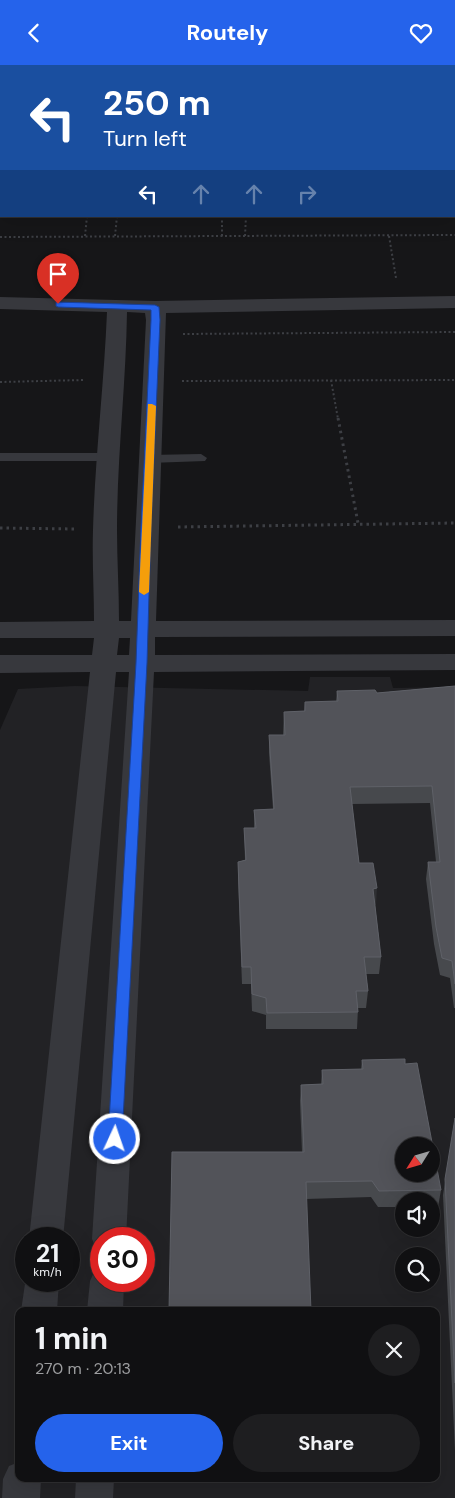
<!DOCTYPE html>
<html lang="en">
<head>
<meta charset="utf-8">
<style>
	body { margin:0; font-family:"DM Sans",sans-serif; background:#1e1e20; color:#f1f3f6; height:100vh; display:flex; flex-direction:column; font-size:19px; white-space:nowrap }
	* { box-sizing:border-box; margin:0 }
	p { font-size:16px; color:#9c9d9f }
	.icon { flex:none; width:28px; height:28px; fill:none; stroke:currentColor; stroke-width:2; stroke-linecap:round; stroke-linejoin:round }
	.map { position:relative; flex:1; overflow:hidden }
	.drawer { position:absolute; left:15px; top:1242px; width:425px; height:175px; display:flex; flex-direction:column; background:#101012; border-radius:10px; box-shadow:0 5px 20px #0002,0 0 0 1px #303032 }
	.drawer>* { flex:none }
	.top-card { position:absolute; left:0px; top:0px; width:455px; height:152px; box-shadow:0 5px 20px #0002,0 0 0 1px #303032; background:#1a4fa0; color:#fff; overflow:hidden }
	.needle { width:32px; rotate:233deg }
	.tools { position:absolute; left:395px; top:1072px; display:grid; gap:10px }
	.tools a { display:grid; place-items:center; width:45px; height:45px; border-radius:50%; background:#101012; box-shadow:0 5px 20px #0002,0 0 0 1px #303032; font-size:25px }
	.speed { position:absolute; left:15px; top:1162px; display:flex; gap:10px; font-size:25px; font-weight:700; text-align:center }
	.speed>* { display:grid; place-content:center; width:65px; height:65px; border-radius:50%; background:#101012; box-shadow:0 5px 20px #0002,0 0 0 1px #303032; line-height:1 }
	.speed small { font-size:12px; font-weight:400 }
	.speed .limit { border:8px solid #d22; background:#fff; color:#111 }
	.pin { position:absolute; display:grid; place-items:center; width:42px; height:42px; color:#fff; margin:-51px -21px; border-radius:50% 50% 50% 0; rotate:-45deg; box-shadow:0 0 5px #0007 }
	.pin .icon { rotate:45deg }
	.me { position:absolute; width:55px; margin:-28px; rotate:3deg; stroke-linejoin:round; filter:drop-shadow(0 0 4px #0008) }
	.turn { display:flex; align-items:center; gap:18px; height:105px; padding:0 20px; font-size:22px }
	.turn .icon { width:65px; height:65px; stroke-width:2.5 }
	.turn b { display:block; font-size:35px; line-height:42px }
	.lanes { display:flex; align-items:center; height:48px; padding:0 20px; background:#0003; justify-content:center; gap:25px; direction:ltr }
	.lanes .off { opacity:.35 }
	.round { display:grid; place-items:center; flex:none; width:52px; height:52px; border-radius:26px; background:#1e1e20 }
	.summary { display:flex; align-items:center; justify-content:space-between; height:85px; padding:0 20px }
	h1 { font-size:30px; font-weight:700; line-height:38px }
	.button { display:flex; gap:10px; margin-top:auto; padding:10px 20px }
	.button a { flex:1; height:58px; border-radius:30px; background:#2563eb; color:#fff; font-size:20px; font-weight:700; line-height:58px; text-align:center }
	.button a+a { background:#1e1e20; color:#f1f3f6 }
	header { display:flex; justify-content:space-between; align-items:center; height:65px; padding:0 20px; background:#2563eb; color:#fff; font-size:22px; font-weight:700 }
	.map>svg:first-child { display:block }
	.built { fill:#222225; fill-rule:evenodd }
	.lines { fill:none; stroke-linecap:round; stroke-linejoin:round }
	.path-far1 { stroke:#3d3f44; stroke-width:2; stroke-dasharray:2 2.5; stroke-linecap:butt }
	.path { stroke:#3d3f44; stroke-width:3; stroke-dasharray:2.5 4; stroke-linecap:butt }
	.lane { fill:#37383d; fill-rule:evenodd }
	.street { fill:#37383d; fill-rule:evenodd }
	.wall { fill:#47494d }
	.shaded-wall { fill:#2f3033 }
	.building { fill:#525359; stroke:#5f6168; fill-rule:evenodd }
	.route { fill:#2563eb; stroke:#184099 }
	.slow { fill:#f59e0b }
</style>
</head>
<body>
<header><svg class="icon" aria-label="back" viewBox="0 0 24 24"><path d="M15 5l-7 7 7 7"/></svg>Routely<svg class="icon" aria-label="heart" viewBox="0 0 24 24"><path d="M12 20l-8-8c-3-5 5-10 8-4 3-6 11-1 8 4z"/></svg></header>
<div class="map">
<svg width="455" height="1433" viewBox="0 0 455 1433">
	<rect width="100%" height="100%" fill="#161618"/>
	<path class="built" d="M 310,612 L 390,612 L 393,623 L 455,622 L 455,1433 L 0,1433 L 0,665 L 18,624 L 75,621 L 308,626 ZM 404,1081 L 431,1081 L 431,1109 L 404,1109 ZM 404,1136 L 431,1136 L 431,1164 L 404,1164 ZM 26,1174 L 69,1174 L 69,1216 L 26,1216 ZM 101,1174 L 144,1174 L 144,1216 L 101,1216 ZM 404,1191 L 431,1191 L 431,1219 L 404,1219 ZM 19,1246 L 436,1246 L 436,1414 L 19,1414 Z"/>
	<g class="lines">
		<path class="path-far1" d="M 454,120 L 455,124
			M 222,151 L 222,171
			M 85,171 L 87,151
			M 115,171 L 117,151
			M 245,171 L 246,151
			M 389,171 L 396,213
			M 0,172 L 455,170
			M 183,269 L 455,267
			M 331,315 L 338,354
			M 182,316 L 455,315
			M 0,317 L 84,315"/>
		<path class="path" d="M 338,353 L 358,458
			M 178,462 L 455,458
			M 0,463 L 75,464"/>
		<path class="lane" d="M 0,388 L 108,388 L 114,392 L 108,396 L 0,396 Z
			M 201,389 L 207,393 L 205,396 L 149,398 L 143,394 L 149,390 Z"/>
		<path class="street" d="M 0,14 L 1,14 L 1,24 L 0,24 Z
			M 455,231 L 455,243 L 166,248 L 156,556 L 455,555 L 455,571 L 155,572 L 155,590 L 455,589 L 455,605 L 154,607 L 126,1174 L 101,1174 L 101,1186 L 97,1185 L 92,1174 L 129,607 L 116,607 L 63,1174 L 29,1174 L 90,607 L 0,608 L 0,590 L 92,590 L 94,573 L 0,573 L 0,557 L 94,556 C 94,526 92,495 93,465 C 95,392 104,320 107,247 L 0,244 L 0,232 L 155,236 ZM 127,247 L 145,248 L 146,255 L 131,556 L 119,556 C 119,526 117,495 117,465 C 117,392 126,320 127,247 ZM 119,573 L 130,573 L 129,590 L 117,590 Z
			M 101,1202 L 101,1216 L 124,1216 L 123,1246 L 87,1246 L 90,1216 L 95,1205 Z
			M 26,1212 L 26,1216 L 59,1216 L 57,1246 L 21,1246 Z
			M 19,1397 L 19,1414 L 41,1414 L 40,1433 L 2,1433 L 3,1414 L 9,1401 Z
			M 76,1414 L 114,1414 L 113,1433 L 75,1433 Z"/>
	</g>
	<path class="wall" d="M 455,621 L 455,943 L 454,943 L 450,913 L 440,910 L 434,879 L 426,814 L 428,797 L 436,797 L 430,738 L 352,739 L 359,798 L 376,840 L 375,840 L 381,892 L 379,909 L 366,909 L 368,926 L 366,943 L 358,943 L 357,964 L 266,964 L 266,950 L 252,946 L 251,919 L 242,919 L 238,814 L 238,797 L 245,795 L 244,763 L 254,763 L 254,745 L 273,744 L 269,688 L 269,670 L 283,670 L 284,647 L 304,646 L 305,637 L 336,636 L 337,626 L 377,628 Z
		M 362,995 L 405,999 L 441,1125 L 438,1142 L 431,1142 L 431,1136 L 404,1136 L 404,1142 L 378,1142 L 371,1132 L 306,1134 L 302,1087 L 300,1036 L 301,1020 L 321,1019 L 322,1005 L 361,1004 Z
		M 455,1053 L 455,1386 L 443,1130 Z"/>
	<path class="shaded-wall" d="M 377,823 L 376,840 L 371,841 L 373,824 Z"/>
	<path class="building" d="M 455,621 L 455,919 L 452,896 L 442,893 L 436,862 L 428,797 L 440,797 L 432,721 L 350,722 L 359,798 L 373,798 L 377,823 L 373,824 L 381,892 L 364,892 L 368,926 L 356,926 L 358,947 L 267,948 L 266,933 L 252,929 L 251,902 L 242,902 L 238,797 L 246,795 L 244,763 L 256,763 L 254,745 L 274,744 L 269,670 L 285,670 L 284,647 L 305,646 L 305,637 L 338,636 L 337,626 L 375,625 L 377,628 Z
		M 405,994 L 405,999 L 417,998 L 441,1125 L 379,1126 L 372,1116 L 306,1117 L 311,1246 L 169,1246 L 172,1087 L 304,1087 L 301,1020 L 323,1019 L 322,1005 L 363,1004 L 362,995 ZM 404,1081 L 431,1081 L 431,1109 L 404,1109 Z
		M 455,1053 L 455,1318 L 445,1114 Z"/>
	<path class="route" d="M 56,237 L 155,240 L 159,242 L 160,255 L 151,462 L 147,598 L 122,1074 L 120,1079 L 115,1080 L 110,1079 L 108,1074 L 136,598 L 141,462 L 151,255 L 151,245 L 58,242 L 56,241 Z"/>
	<path class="slow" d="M 148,339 L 152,339 L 156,341 L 149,527 L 144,530 L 139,527 Z"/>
</svg>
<div class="tools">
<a><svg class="needle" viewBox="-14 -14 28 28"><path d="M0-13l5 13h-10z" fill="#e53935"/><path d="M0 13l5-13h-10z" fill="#9c9d9f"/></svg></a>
<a><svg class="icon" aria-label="sound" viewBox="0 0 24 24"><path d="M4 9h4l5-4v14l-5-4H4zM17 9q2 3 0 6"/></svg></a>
<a><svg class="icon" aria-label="search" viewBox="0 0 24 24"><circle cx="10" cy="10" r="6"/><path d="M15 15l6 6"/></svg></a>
</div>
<div class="speed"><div>21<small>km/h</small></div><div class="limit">30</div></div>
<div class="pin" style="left:58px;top:239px;background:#d93025"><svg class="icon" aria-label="arrive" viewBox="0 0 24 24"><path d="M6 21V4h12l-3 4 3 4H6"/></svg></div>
<svg class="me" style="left:115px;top:1074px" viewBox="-20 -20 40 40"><circle r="17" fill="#2563eb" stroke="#fff" stroke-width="3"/><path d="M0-11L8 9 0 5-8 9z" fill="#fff"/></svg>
<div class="top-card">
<div class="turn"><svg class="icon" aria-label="left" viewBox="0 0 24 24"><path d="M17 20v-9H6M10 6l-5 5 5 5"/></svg><div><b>250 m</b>Turn left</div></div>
<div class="lanes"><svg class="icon" aria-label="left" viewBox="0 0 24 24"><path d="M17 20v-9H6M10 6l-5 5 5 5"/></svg><svg class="icon off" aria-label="ahead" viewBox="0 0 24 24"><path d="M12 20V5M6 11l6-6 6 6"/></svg><svg class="icon off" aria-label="ahead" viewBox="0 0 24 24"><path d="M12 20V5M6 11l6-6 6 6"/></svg><svg class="icon off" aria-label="right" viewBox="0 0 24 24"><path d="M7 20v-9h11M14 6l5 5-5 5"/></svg></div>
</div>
<section class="drawer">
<div class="summary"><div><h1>1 min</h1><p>270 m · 20:13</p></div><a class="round"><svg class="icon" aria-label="close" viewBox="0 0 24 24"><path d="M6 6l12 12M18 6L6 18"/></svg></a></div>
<div class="button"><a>Exit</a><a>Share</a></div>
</section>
</div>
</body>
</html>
